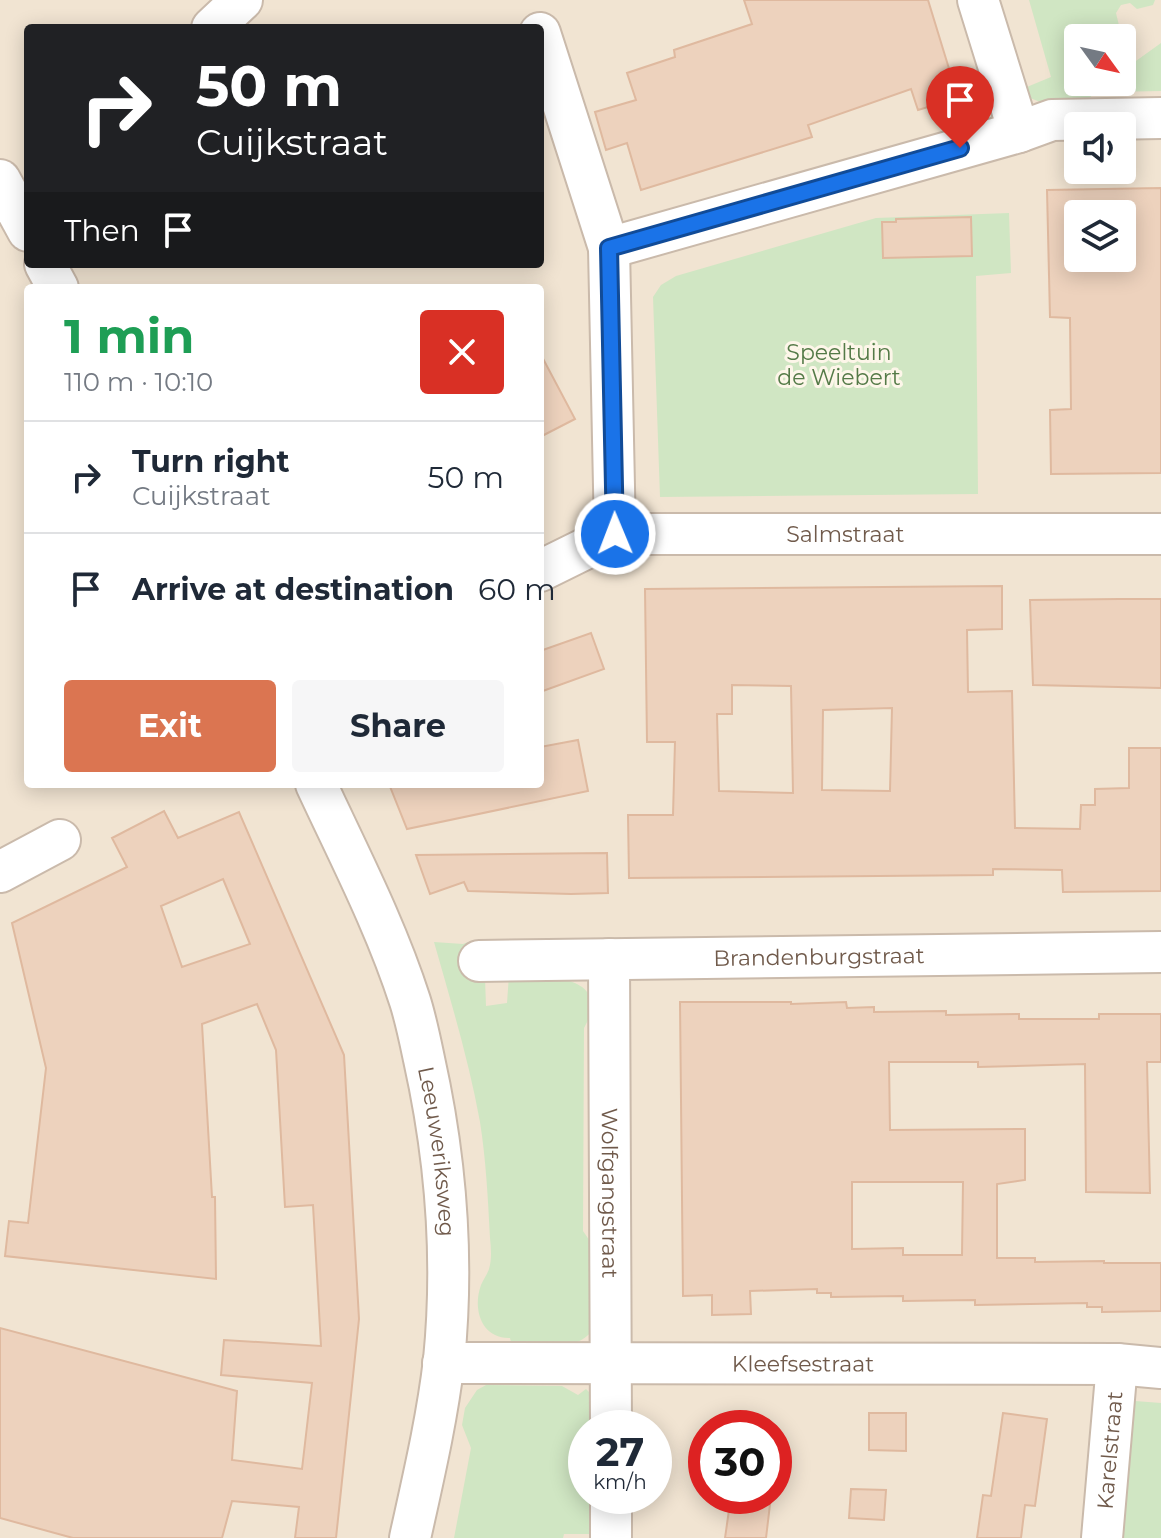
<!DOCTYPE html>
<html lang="en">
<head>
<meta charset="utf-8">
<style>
	body { margin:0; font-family:Montserrat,sans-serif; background:#f6f6f7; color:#1f2937; height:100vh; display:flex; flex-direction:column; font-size:30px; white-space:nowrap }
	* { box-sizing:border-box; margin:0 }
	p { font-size:26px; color:#747a83 }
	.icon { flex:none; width:44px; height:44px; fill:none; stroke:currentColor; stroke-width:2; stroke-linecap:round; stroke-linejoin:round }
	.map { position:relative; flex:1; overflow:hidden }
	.drawer { position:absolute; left:24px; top:284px; width:520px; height:504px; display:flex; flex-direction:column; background:#fff; border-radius:8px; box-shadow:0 4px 20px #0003 }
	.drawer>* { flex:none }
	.guide { position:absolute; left:24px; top:24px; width:520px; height:244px; border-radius:8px; box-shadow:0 4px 20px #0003; background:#202124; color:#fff; overflow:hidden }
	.needle { width:52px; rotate:123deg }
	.fabs { position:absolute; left:1064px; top:24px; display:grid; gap:16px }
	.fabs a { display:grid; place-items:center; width:72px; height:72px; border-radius:8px; background:#fff; box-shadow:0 4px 20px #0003; font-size:40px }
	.speed { position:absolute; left:568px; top:1410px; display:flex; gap:16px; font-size:40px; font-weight:700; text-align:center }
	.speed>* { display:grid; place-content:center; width:104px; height:104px; border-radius:50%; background:#fff; box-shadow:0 4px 20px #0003; line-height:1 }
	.speed small { font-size:20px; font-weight:400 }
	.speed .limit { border:12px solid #d22; background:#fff; color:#111 }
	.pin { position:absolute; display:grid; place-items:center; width:68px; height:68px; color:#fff; margin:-82px -34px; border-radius:50% 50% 50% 0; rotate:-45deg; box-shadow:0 0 8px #0007 }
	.pin .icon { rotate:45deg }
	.me { position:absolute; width:88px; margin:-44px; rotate:359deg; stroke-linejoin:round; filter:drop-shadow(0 0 6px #0008) }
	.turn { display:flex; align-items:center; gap:28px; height:168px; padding:0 40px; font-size:36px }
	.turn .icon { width:104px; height:104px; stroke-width:2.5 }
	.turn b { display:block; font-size:56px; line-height:68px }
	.then { display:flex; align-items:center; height:76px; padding:0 40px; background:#0003; gap:16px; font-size:30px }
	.round { display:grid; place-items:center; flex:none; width:84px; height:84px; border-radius:8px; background:#f6f6f7 }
	.overview { display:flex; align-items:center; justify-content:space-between; height:136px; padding:0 40px }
	h1 { font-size:48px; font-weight:700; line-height:60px; color:#1e9e55 }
	.primary-button { display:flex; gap:16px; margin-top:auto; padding:16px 40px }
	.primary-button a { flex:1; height:92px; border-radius:8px; background:#db7551; color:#fff; font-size:32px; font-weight:700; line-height:92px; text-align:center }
	.primary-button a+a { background:#f6f6f7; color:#1f2937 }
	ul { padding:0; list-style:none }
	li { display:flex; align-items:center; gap:24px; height:112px; padding:0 40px; border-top:2px solid #e0e1e3 }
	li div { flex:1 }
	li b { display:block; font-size:30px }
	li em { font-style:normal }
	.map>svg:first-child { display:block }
	.residential { fill:#f1e4d2; fill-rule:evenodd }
	.green { fill:#d0e6c3 }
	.building { fill:#edd2bd; stroke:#dfb99f; stroke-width:2; fill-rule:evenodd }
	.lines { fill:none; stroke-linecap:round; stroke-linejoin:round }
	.street-casing { stroke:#cabaab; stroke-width:44 }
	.street { stroke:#fff; stroke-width:40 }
	.route-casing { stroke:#114b97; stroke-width:20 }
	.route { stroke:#1a73e8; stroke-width:14 }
	.labels { text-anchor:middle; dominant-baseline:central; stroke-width:6; stroke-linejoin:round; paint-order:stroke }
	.park-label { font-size:22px; fill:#547a47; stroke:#fdf6e9 }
	.street-label { font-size:22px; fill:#705a4b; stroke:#fdf6e9 }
</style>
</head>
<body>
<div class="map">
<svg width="1161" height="1538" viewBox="0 0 1161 1538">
	<rect width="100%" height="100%" fill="#faf2e3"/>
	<path class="residential" d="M 0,0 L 1161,0 L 1161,1538 L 0,1538 ZM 28,28 L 540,28 L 540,264 L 28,264 ZM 1078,38 L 1122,38 L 1122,82 L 1078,82 ZM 1078,126 L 1122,126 L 1122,170 L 1078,170 ZM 1078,214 L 1122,214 L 1122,258 L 1078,258 ZM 28,288 L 540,288 L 540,784 L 28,784 ZM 586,1428 L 654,1428 L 654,1496 L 586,1496 ZM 706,1428 L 774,1428 L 774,1496 L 706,1496 Z"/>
	<path class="green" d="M 1029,0 L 1155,0 L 1153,5 L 1137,9 L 1130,3 L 1121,5 L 1116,13 L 1122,38 L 1078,38 L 1078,82 L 1097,82 L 1095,93 L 1082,104 C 1060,105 1042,106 1023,94 L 1022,89 L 1051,77 Z
		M 1161,43 L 1161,91 L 1105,92 L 1106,82 L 1122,82 L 1122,71 Z
		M 1009,213 L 1011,273 L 976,276 L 978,494 L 660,497 L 653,297 L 661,285 L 676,276 L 876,218 Z
		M 474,940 L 475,977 L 485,978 L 486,1006 L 507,1003 L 509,975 C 541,977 615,972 584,1028 L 583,1231 L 596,1250 L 592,1331 C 574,1353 538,1346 512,1346 L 510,1338 C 482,1339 472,1310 481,1285 C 483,1280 487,1275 489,1269 C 492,1259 491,1248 490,1238 C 488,1199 486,1160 480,1122 C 469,1061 451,1002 434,942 L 463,944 Z
		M 486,1385 L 562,1386 L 578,1395 L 586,1389 L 594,1397 L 598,1428 L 586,1428 L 586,1496 L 598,1496 L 598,1534 L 564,1534 L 563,1538 L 454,1538 L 471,1448 L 462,1425 L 465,1408 L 477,1390 Z
		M 1135,1401 L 1161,1403 L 1161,1538 L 1123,1538 Z"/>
	<path class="building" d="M 744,0 L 928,0 L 958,98 L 918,110 L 911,89 L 808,125 L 812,137 L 641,190 L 627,143 L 606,150 L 595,112 L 636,100 L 627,73 L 675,57 L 674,50 L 752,24 Z
		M 1161,188 L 1161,473 L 1051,474 L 1050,410 L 1071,409 L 1070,318 L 1050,317 L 1047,190 ZM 1078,214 L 1122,214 L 1122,258 L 1078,258 Z
		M 971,217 L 972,256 L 883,258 L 882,222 L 896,222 L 896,219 Z
		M 540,353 L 575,419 L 540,437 Z
		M 1002,586 L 1002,629 L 967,630 L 968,692 L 1012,691 L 1015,828 L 1080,829 L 1081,805 L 1095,805 L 1095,789 L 1129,788 L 1129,748 L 1161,748 L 1161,891 L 1063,892 L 1062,870 L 993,869 L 993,875 L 629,878 L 628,815 L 673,815 L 675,742 L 647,742 L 645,589 ZM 732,685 L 791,686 L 793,793 L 719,791 L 717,714 L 732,714 ZM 892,708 L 890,791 L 822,790 L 823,710 Z
		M 1119,599 L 1161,599 L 1161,688 L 1033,685 L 1030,600 Z
		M 591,633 L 604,669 L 540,692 L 540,651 Z
		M 578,740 L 588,791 L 407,829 L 389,784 L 540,784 L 540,747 Z
		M 164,811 L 178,838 L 239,812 L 344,1055 L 359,1319 L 336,1538 L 295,1538 L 299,1507 L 232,1501 L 222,1538 L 73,1538 L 0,1518 L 0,1328 L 237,1391 L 232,1460 L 302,1469 L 312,1383 L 221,1375 L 224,1340 L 321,1346 L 313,1205 L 285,1207 L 276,1050 L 257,1004 L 202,1024 L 212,1197 L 215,1197 L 216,1279 L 5,1256 L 9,1221 L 28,1223 L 46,1068 L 12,923 L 127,867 L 112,838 ZM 223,879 L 250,944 L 182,967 L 161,906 Z
		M 607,853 L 608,893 L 571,894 L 468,891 L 464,882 L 430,894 L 416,855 Z
		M 680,1002 L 791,1002 L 791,1004 L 846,1002 L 847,1008 L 874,1007 L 874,1012 L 946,1011 L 946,1015 L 1019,1014 L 1019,1019 L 1099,1019 L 1099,1014 L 1161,1014 L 1161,1062 L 1147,1062 L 1150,1193 L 1086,1192 L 1085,1064 L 978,1067 L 978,1062 L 889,1062 L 890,1130 L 1025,1129 L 1025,1180 L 997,1184 L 997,1258 L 1035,1258 L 1035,1262 L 1104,1261 L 1104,1263 L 1161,1263 L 1161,1311 L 1102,1312 L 1102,1307 L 1087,1307 L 1087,1303 L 975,1305 L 975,1300 L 903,1301 L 903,1296 L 831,1297 L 831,1293 L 817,1293 L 817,1289 L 750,1291 L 751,1314 L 712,1315 L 712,1295 L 683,1296 ZM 852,1182 L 963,1182 L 962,1255 L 903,1255 L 903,1248 L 852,1249 Z
		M 869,1413 L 906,1413 L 906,1451 L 869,1450 Z
		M 1003,1413 L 1047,1419 L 1035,1506 L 1025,1505 L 1021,1538 L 977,1538 L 983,1495 L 991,1496 Z
		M 851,1489 L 886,1490 L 884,1520 L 849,1518 Z
		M 731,1496 L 771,1496 L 766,1538 L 725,1538 Z"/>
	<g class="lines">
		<g class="street-casing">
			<g id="street">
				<path d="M 978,0 L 1019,132"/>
				<path d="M 212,28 L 242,0"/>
				<path d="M 540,33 L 609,248 L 615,534"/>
				<path d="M 0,180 L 28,231"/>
				<path d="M 609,248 L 1019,132 L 1052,120 L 1161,118"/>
				<path d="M 45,264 L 58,288"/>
				<path id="s1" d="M 540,571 L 615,534 L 1161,534"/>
				<path id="s2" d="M 316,784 C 349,855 386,926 410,1001 C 416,1020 420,1040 424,1059 C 446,1158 454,1259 444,1360 C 437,1420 423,1479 410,1538"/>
				<path d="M 0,872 L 60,840"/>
				<path id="s3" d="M 609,959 L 611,1428"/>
				<path id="s4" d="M 479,961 L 1161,952"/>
				<path id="s5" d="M 443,1363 L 1117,1364 L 1161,1368"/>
				<path d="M 611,1496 L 611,1538"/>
				<path id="s6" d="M 1102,1538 L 1117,1364"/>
			</g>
		</g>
		<use href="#street" class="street"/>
	</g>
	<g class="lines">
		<g class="route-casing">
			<path id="route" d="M 615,534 L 609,248 L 960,148"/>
		</g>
		<use href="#route" class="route"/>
	</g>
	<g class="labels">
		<g class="park-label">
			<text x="839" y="352">Speeltuin<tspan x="839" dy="25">de Wiebert</tspan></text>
		</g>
		<g class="street-label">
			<text stroke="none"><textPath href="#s1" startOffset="314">Salmstraat</textPath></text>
			<text stroke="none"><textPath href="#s4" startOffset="340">Brandenburgstraat</textPath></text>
			<text stroke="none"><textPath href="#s2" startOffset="390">Leeuweriksweg</textPath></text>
			<text stroke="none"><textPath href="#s3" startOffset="234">Wolfgangstraat</textPath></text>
			<text stroke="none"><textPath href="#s5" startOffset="360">Kleefsestraat</textPath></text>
			<text stroke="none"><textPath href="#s6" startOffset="88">Karelstraat</textPath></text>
		</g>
	</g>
</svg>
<div class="fabs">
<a><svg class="needle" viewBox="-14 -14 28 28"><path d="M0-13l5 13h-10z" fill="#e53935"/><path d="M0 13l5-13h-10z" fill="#747a83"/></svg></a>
<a><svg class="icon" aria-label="sound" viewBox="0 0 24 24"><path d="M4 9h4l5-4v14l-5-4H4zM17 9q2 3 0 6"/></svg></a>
<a><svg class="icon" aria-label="layers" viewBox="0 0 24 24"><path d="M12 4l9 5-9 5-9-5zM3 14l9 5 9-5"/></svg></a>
</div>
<div class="speed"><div>27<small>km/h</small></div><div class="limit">30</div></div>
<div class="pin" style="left:960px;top:148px;background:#d93025"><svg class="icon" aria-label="arrive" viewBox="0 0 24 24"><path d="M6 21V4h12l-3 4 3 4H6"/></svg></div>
<svg class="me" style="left:615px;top:534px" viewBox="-20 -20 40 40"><circle r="17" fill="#1a73e8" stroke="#fff" stroke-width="3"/><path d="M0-11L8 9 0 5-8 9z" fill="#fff"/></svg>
<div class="guide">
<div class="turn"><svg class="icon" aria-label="right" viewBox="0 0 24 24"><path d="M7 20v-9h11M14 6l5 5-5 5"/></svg><div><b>50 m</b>Cuijkstraat</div></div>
<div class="then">Then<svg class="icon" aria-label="arrive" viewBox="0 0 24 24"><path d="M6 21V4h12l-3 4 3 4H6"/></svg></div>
</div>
<section class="drawer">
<div class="overview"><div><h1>1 min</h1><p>110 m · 10:10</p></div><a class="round" style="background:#d93025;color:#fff"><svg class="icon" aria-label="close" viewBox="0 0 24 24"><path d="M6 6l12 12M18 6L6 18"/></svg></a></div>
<ul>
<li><svg class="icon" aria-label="right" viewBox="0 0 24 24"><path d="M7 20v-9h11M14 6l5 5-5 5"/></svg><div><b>Turn right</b><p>Cuijkstraat</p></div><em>50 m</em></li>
<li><svg class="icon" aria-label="arrive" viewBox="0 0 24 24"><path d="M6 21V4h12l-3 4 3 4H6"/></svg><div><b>Arrive at destination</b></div><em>60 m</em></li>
</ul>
<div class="primary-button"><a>Exit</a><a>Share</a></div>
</section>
</div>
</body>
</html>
